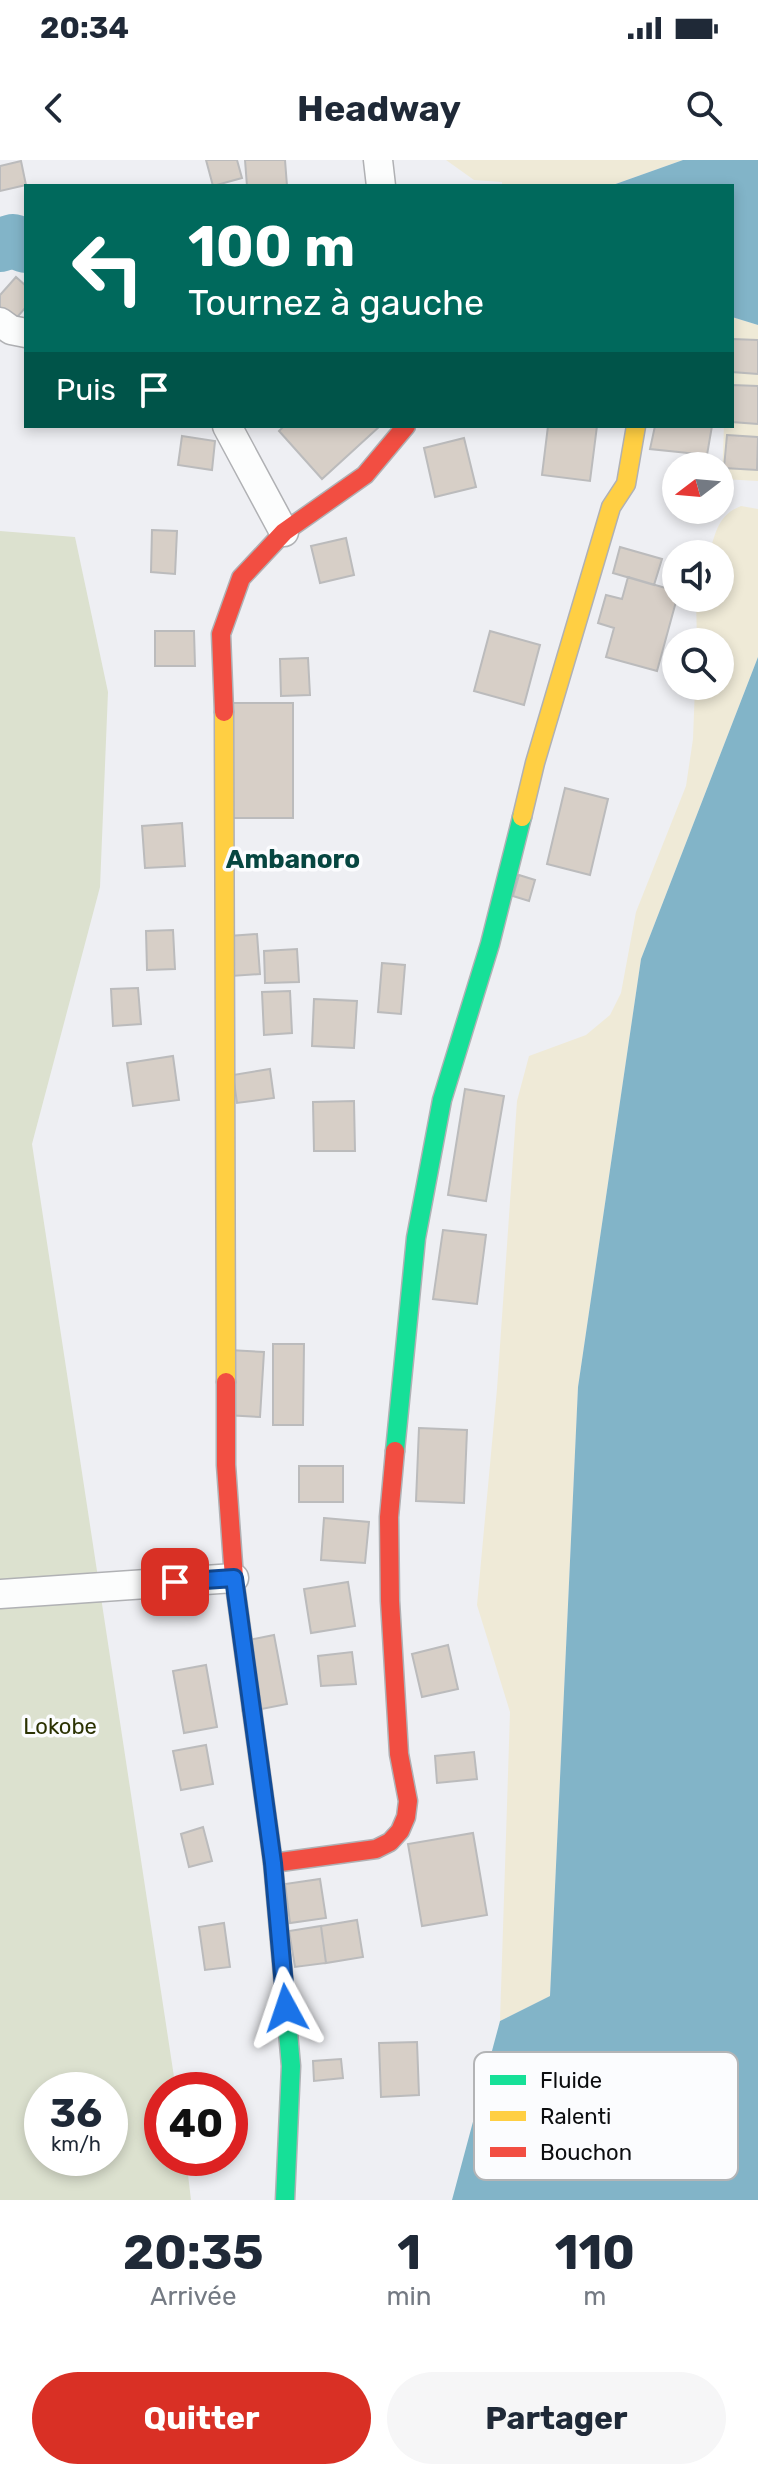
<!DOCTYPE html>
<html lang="fr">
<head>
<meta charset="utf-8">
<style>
	body { margin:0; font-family:Rubik,sans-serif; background:#f6f6f7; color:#1f2937; height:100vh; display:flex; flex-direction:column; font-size:30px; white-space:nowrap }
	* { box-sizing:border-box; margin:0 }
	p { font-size:26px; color:#747a83 }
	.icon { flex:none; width:44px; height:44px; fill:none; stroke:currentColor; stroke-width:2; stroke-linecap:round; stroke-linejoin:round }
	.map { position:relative; height:2040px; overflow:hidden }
	.sheet { display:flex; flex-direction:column; background:#fff; flex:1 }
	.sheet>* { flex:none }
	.guide { position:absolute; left:24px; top:24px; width:710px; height:244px; border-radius:0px; box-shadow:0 4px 12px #0003; background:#00695c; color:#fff; overflow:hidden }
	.needle { width:52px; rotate:254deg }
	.controls { position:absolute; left:662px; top:292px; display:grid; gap:16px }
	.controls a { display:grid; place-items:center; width:72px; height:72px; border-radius:50%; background:#fff; box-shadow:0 4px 12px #0003; font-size:40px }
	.speed { position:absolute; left:24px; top:1912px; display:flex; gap:16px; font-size:40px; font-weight:700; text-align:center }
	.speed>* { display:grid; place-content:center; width:104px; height:104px; border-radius:50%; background:#fff; box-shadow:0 4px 12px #0003; line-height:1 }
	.speed small { font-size:20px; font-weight:400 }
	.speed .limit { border:12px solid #d22; background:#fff; color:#111 }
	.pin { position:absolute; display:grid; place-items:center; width:68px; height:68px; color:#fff; margin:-34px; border-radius:16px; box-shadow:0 4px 12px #0006 }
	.me { position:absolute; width:88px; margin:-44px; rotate:355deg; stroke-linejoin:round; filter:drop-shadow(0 0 6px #0008) }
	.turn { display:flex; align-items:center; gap:28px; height:168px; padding:0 32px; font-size:36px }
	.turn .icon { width:104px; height:104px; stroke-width:2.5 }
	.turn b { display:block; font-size:56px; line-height:68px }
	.then { display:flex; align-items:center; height:76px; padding:0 32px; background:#0003; gap:16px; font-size:30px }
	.eta { display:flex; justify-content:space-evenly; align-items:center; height:136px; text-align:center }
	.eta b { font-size:48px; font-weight:700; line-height:56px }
	.primary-button { display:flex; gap:16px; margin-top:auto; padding:16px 32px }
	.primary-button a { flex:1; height:92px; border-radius:48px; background:#d93025; color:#fff; font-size:32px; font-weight:700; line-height:92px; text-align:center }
	.primary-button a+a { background:#f6f6f7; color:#1f2937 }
	.status { display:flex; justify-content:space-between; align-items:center; height:56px; padding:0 40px; background:#fff; direction:ltr }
	.status svg { height:22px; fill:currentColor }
	header { display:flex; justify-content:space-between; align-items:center; height:104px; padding:0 32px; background:#fff; font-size:36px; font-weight:700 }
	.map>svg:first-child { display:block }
	.green { fill:#dce1cf; fill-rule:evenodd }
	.sand { fill:#efead7 }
	.water { fill:#82b4c8 }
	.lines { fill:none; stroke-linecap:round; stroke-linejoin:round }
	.river { stroke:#82b4c8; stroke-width:54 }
	.building { fill:#d7cfc7; stroke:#bbbbbc; stroke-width:2 }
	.street-casing { stroke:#b0b1b4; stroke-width:31 }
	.fast-casing { stroke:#b0b1b4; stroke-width:21 }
	.slow-casing { stroke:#b0b1b4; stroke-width:21 }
	.jam-casing { stroke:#b0b1b4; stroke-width:21 }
	.street { stroke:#fcfdfd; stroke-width:28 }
	.fast { stroke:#16e098; stroke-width:18 }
	.slow { stroke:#ffcf43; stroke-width:18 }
	.jam { stroke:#f24e42; stroke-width:18 }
	.route-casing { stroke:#114b97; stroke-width:20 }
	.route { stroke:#1a73e8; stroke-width:14 }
	.labels { text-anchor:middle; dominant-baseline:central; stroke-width:7; stroke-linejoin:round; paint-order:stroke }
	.park-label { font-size:22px; fill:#2b3202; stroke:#fbfcfe }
	.quarter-label { font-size:26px; font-weight:bold; fill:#064640; stroke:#fbfcfe }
	.key { fill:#fbfcfe; stroke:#b3b4b6; stroke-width:2 }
	.key-label { font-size:22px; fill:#0c0d0f }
</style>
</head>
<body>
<div class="status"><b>20:34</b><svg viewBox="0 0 49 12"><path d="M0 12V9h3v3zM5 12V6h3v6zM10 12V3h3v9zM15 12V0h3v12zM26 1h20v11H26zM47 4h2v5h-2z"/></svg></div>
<header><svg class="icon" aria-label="back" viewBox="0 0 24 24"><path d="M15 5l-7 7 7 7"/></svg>Headway<svg class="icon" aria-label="search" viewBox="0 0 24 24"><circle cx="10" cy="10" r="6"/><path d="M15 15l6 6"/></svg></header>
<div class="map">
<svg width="758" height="2040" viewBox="0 0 758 2040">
	<rect width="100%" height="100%" fill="#eeeff3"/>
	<path class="green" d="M 0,371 L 75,377 L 108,532 L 100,727 L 32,984 L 176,1930 L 162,1930 L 162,1998 L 186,1998 L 191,2040 L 0,2040 ZM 42,1930 L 110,1930 L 110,1998 L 42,1998 Z"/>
	<path class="sand" d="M 446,0 L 683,0 L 610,26 L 502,26 L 502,22 L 474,20 Z
		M 732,157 L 758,165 L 758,321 L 722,319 L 724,266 L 732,266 Z
		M 741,346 L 758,349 L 758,497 L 641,799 L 578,1227 L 550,1836 L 500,1861 L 510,1552 L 477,1445 L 497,1229 L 517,941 L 529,896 L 586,875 L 610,855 L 621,833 L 636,752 L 686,626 L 693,579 L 695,526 L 720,526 L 720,482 L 697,482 L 696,438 L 720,438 L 720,394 L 709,394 C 716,372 718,355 741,346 Z"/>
	<path class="water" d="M 683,0 L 758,0 L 758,165 L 732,157 L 732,26 L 610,26 Z
		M 758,497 L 758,2040 L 452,2040 L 500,1861 L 550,1836 L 578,1227 L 641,799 Z"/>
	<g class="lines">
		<path class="river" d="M 0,85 L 13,81 L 26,86"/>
	</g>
	<path class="building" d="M 206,0 L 237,0 L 242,18 L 213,26 Z
		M 245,0 L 285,0 L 287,26 L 247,26 Z
		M 21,1 L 26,25 L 0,31 L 0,6 Z
		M 16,117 L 26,126 L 26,147 L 13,162 L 0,151 L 0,135 Z
		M 732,179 L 758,180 L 758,214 L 732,212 Z
		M 732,225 L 758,226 L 758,264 L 732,262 Z
		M 284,266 L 380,266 L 322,319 L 279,271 Z
		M 548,266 L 597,266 L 590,321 L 542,315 Z
		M 655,266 L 712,266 L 707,295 L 650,289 Z
		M 727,275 L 758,277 L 757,310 L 724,308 Z
		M 182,276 L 215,281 L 212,310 L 178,305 Z
		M 464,278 L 476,327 L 435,337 L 424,288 Z
		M 152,370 L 177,371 L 175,414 L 151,412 Z
		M 346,378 L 354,415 L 320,423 L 311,386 Z
		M 620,387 L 662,399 L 654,425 L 613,413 Z
		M 628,417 L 676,431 L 677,438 L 657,511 L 606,497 L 614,468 L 598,463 L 606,435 L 622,439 Z
		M 155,471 L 194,471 L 195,506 L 155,506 Z
		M 490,471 L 540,485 L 524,545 L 474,531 Z
		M 308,498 L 310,535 L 281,536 L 280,499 Z
		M 233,543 L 293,543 L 293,658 L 233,658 Z
		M 565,628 L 608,639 L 590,715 L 547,704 Z
		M 182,663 L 185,706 L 145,708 L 142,666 Z
		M 519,715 L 535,720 L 529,741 L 513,736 Z
		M 173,770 L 175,809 L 147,810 L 146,771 Z
		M 257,774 L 260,814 L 231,816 L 229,776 Z
		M 297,789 L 299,822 L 265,823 L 264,791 Z
		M 382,803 L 405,805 L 401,854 L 378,852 Z
		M 138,828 L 141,864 L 113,866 L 111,829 Z
		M 290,831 L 292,873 L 264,875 L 262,832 Z
		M 314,839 L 357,841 L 354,888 L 312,886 Z
		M 173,896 L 179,940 L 133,946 L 127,903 Z
		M 270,909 L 274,938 L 237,943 L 233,915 Z
		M 465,929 L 504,936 L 486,1041 L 448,1035 Z
		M 354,941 L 355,991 L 314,991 L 313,942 Z
		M 443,1070 L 486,1075 L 477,1144 L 433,1139 Z
		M 273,1184 L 304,1184 L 303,1265 L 273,1265 Z
		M 229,1190 L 264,1192 L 260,1257 L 225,1255 Z
		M 419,1268 L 467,1270 L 464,1343 L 416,1341 Z
		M 299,1306 L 343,1306 L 343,1342 L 299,1342 Z
		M 324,1358 L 369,1362 L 365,1403 L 321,1400 Z
		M 348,1422 L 355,1466 L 311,1473 L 304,1429 Z
		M 274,1475 L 287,1544 L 252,1551 L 239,1482 Z
		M 448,1485 L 458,1529 L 422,1537 L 412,1494 Z
		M 352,1492 L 356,1524 L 321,1526 L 318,1496 Z
		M 206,1505 L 217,1567 L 184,1573 L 173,1511 Z
		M 206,1585 L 213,1624 L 181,1630 L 173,1591 Z
		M 474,1592 L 477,1619 L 437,1623 L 435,1596 Z
		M 203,1667 L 212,1701 L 189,1707 L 181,1674 Z
		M 473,1673 L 487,1755 L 422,1766 L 408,1684 Z
		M 320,1719 L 326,1758 L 290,1763 L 285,1724 Z
		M 357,1760 L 363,1797 L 326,1803 L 321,1766 Z
		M 224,1763 L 230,1807 L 205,1810 L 199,1767 Z
		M 321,1766 L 326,1803 L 295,1807 L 289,1771 Z
		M 417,1882 L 419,1935 L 381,1937 L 379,1883 Z
		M 341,1899 L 343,1918 L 314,1921 L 313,1901 Z"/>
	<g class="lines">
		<g class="street-casing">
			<path id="street" d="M 378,0 L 381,26
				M 0,162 L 11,170 L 26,173
				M 227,266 L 284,372
				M 0,1434 L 234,1418"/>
		</g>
		<g class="fast-casing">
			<path id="fast" d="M 395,1291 L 416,1078 L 442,940 L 490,784 L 522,657
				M 252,1550 L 273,1703 L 291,1906 L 285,2040"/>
		</g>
		<g class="slow-casing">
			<path id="slow" d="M 224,552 L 226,1222
				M 522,657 L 535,603 L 611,347 L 626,324 L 636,266"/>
		</g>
		<g class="jam-casing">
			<path id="jam" d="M 224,552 L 221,474 L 241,418 L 284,372 L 365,315 L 406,266
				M 226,1222 L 226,1305 L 234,1418 L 252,1550
				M 273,1703 L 376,1689 L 390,1682 L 400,1671 L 406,1657 L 408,1641 L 399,1594 L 390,1441 L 389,1357 L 395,1291"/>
		</g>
		<use href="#street" class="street"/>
		<use href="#fast" class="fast"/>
		<use href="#slow" class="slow"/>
		<use href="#jam" class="jam"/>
	</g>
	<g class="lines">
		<g class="route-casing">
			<path id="route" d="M 175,1422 L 234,1418 L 273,1703 L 286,1848"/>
		</g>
		<use href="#route" class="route"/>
	</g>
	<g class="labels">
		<g class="park-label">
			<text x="60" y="1566">Lokobe</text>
		</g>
		<g class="quarter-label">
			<text x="293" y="699">Ambanoro</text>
		</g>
	</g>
	<rect x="474" y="1892" width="264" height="128" rx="12" class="key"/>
	<rect x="490" y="1915" width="36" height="10" fill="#16e098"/>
	<rect x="490" y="1951" width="36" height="10" fill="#ffcf43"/>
	<rect x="490" y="1987" width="36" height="10" fill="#f24e42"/>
	<g class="key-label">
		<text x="540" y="1928">Fluide</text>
		<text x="540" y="1964">Ralenti</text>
		<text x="540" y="2000">Bouchon</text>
	</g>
</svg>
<div class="controls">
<a><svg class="needle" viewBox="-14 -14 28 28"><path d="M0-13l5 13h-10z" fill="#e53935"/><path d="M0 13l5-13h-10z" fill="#747a83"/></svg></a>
<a><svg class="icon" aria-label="sound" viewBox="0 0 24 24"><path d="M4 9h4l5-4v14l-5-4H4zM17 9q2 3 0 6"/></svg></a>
<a><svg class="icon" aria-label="search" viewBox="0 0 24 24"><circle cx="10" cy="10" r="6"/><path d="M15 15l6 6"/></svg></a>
</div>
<div class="speed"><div>36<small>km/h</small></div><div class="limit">40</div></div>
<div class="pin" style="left:175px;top:1422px;background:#d93025"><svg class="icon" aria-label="arrive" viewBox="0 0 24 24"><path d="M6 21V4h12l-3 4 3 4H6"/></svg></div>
<svg class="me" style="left:286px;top:1848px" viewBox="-20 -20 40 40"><path d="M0-17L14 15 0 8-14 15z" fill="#1a73e8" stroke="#fff" stroke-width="4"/></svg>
<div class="guide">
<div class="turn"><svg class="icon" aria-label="left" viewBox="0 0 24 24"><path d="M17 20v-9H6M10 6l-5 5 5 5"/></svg><div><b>100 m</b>Tournez à gauche</div></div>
<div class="then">Puis<svg class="icon" aria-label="arrive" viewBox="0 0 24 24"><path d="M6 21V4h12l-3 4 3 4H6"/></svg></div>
</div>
</div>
<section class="sheet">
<div class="eta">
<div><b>20:35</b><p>Arrivée</p></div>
<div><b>1</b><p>min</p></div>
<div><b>110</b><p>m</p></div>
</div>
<div class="primary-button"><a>Quitter</a><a>Partager</a></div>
</section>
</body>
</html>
